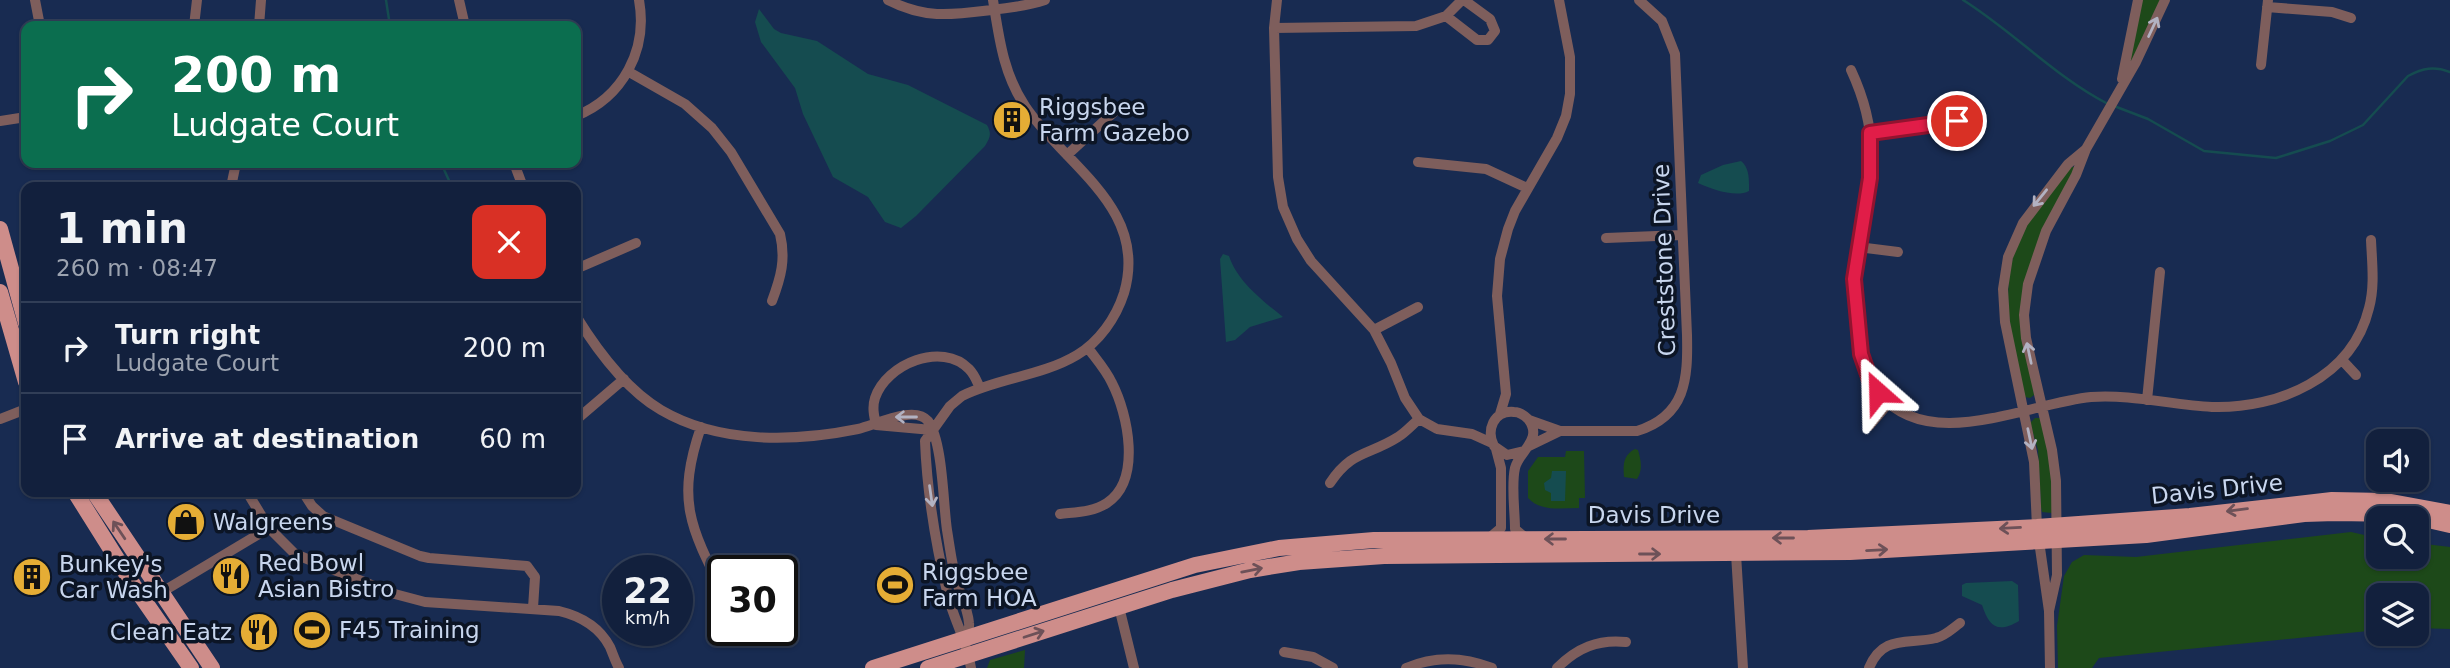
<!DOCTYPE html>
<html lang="en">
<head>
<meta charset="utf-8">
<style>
	body { margin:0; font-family:"DejaVu Sans",sans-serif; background:#1b2844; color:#f1f3f6; height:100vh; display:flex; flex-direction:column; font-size:26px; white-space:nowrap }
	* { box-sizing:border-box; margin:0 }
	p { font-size:23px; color:#9ca3b0 }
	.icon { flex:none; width:38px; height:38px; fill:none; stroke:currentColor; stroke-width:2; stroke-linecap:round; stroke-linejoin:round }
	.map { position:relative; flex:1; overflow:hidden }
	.details { position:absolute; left:21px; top:182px; width:560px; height:315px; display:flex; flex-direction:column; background:#12203d; border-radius:14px; box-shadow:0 2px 5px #0004,0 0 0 2px #313e57 }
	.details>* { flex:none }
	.banner { position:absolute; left:21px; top:21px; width:560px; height:147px; border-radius:14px; box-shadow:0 2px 5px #0004,0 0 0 2px #313e57; background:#0b6e4f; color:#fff; overflow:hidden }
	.fabs { position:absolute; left:2366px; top:429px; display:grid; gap:14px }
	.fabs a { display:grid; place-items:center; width:63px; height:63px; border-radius:14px; background:#12203d; box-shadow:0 2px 5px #0004,0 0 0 2px #313e57; font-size:35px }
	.speed { position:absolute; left:602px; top:555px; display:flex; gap:14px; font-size:35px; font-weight:700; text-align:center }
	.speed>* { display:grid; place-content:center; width:91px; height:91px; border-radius:50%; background:#12203d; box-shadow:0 2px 5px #0004,0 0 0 2px #313e57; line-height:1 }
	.speed small { font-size:18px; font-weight:400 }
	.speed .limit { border:4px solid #111; border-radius:10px; background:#fff; color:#111 }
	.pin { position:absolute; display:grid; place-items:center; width:60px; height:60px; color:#fff; margin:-30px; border:4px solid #fff; border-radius:50%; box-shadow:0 2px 7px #0007 }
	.me { position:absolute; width:77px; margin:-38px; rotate:335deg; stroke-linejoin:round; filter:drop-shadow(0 0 5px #0008) }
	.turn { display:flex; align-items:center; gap:24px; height:147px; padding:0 35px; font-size:32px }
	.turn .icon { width:91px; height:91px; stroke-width:2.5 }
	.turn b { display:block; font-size:49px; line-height:60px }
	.round { display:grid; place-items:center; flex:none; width:74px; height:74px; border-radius:14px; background:#1b2844 }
	.head { display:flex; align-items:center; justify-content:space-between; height:119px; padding:0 35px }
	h1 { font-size:42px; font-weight:600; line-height:52px }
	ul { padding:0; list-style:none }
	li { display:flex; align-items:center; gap:21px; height:91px; padding:0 35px; border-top:2px solid #313e57 }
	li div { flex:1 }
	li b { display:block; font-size:26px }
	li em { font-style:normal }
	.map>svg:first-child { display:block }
	.green { fill:#1d4919 }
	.water { fill:#154c50 }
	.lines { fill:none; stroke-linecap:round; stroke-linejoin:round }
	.stream { stroke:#154c50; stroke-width:2.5 }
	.street { stroke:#7e5e5c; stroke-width:10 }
	.primary { stroke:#ce8d8a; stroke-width:16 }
	.oneway { stroke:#b2b2c2 }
	.oneway2 { stroke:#6d5158 }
	.route-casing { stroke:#92132f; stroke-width:18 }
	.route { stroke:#e11d48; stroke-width:12 }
	.labels { text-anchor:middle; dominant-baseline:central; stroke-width:7; stroke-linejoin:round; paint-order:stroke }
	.poi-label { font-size:23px; fill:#c8d6ee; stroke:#0c1525; text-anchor:start }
	.street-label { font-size:23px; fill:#c8d6ee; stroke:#0c1525 }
</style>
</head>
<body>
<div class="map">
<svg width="2450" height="668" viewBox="0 0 2450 668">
	<rect width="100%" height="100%" fill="#182b51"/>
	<path class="green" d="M 2141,0 L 2162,0 L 2124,81 Z
		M 2070,166 L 2074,167 L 2075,171 L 2025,284 L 2034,395 L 2030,398 L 2025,397 C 2012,335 1995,288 2024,227 C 2033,207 2056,184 2070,166 Z
		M 2035,418 L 2040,418 L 2052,460 L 2052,513 L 2042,512 L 2041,507 L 2038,450 L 2030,423 Z
		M 1635,449 L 1638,450 C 1641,460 1643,470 1637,479 L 1624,477 C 1623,465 1623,455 1635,449 Z
		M 1566,451 L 1584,451 L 1585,498 L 1579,498 L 1579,508 C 1561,508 1541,512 1528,498 L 1528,471 L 1538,457 L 1565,457 Z
		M 2351,532 L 2378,538 L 2378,556 L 2417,556 L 2417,543 L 2450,547 L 2450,629 L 2417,628 L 2417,595 L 2378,595 L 2378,630 L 2099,658 L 2092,668 L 2058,668 L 2057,626 L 2064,576 L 2072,562 L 2084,555 L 2136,557 Z
		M 1025,650 L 1024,668 L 987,668 L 990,660 Z"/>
	<path class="water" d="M 759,9 L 774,29 L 781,33 L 817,41 L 868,74 L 908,85 L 987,125 C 992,134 990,138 985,146 L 916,216 L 901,228 L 885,222 L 868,197 L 833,177 L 803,114 L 795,88 L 761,42 L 755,22 Z
		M 1741,161 C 1750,168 1749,181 1749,191 C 1736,198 1711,189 1698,183 L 1701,175 L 1723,165 Z
		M 1223,254 L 1229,256 C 1237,281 1263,301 1283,317 L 1250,327 L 1235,340 L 1226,342 L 1220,259 Z
		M 1552,471 L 1566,471 L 1565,501 L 1551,501 L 1551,493 L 1545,490 L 1544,483 L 1551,478 Z
		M 887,569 L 898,579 L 905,577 L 910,590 L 899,602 L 876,580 Z
		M 2012,581 L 2018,585 L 2019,621 C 1997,634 1989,626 1982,605 L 1962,596 L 1962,585 L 1966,583 Z"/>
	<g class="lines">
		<path class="stream" d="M 386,0 L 390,26
			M 1963,0 C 2014,32 2054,76 2108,104
			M 2114,106 L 2148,119 L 2204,151 L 2276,158 L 2330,141 L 2363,125 L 2408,76 C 2423,68 2434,66 2450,72
			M 441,163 L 452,187"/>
		<path class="street" d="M 35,0 L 40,26
			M 459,0 L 465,26
			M 888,0 C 925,19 951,15 991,10 C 1010,8 1027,6 1045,0
			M 1277,0 L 1274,28 L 1278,177 L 1283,207 L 1297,239 L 1311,261 L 1374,330 L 1391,363 L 1405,398 L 1419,419 L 1437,429 L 1472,434 L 1492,443
			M 2267,7 L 2332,12 L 2351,18
			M 1446,16 L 1477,40 L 1488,40 L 1495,31 L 1490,19 L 1464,0
			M 194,26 L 197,0
			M 259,26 L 261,0
			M 1274,28 L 1416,26 L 1446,16 L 1462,0
			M 2261,65 L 2268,0
			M 1851,70 C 1864,98 1872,127 1871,157 C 1870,193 1860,227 1855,262 C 1852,286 1856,311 1859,335 C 1862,357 1866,377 1880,394 C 1929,454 2028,403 2091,397 C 2131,394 2172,405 2212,407 C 2278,409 2352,378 2369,308 C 2375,286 2372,263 2371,240
			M 629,72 L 685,104 L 712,128 L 731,152 L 780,234 C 786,259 781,277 772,301
			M 2122,79 L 2138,0
			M 576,116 C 623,97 648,50 639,0
			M 0,121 L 26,117
			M 1870,133 L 1957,121
			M 1067,155 L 1114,112
			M 1418,162 L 1486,169 L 1527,188
			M 514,163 L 523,187
			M 231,187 L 236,163
			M 1606,238 L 1682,235
			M 1858,247 L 1898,252
			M 576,269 L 636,243
			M 576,316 C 597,350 625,389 661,410 C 719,444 794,442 858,429 C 874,426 914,404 928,421 C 943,442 943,503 947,530 C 950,548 952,566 957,583 C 961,595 968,610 969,623 C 970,628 967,634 965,639
			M 1374,330 L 1418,307
			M 2342,360 L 2356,375
			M 2147,400 L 2160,272
			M 1500,414 L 1506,394 L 1497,296 L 1500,259 L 1508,229 L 1515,211 L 1557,138 L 1566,116 L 1570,94 L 1570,57 L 1559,0
			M 0,419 L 26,409
			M 576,420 L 624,379
			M 1529,420 L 1560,431 L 1637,431 C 1686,416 1688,379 1687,335 L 1675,54 L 1662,21 L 1639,0
			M 876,425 C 874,416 872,407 875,398 C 886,364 942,341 969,369 C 975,375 977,382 980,388
			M 876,425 L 932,430
			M 1869,426 L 1888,404
			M 701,427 C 676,500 690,527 723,592
			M 1529,446 L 1560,431
			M 1524,451 L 1507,455 L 1494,446 C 1486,431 1493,410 1514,412 C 1519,412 1524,415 1528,419 C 1544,439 1519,451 1515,468 C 1511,485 1515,511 1515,529 L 1527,539
			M 1330,483 C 1352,450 1368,456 1398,437 C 1405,433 1412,425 1419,419
			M 247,492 L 269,528 L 295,554 L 391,593 L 425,602 L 559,611 C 580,616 599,626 610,647 C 613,654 615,661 619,668
			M 303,492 L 312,506 L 323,516 L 420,556 L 429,558 L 527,566 L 535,577 L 533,608
			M 1060,514 C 1077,512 1093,512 1107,503 C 1142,480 1128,414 1112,383 C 1106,370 1096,359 1088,348
			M 1488,539 L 1501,528 L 1501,468 L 1496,449
			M 1736,554 L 1743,668
			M 162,592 L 269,528
			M 1119,607 L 1134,668
			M 2049,611 L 2057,575 L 2056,481 L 2052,450 L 2026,338 L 2024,315 L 2028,284 L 2046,231 L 2076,175 L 2086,149 L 2136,62 L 2165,0
			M 1284,652 L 1313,657 L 1333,668
			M 971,668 C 967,641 955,623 948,596 C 936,546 927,492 925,441 L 950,406 L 962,396 C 998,378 1042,376 1077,355 C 1099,342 1116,318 1124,293 C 1149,208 1065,166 1025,106 C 1003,73 999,37 993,0
			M 1406,668 C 1434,656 1464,657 1492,668
			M 1557,668 C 1577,648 1598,639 1626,642
			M 1869,668 C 1883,634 1908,645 1936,638 C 1945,636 1953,628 1960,623
			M 2050,668 L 2049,611 L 2037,527 L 2034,462 L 2005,322 L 2003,289 L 2008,257 L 2023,223 L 2068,164 L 2086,149"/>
		<path class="primary" d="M 0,229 L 26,323
			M 0,292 L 26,382
			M 75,492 L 134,586 L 191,668
			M 94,492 L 212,668
			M 873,668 L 1195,565 L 1279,548 L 1374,540 L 1808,538 L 2037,527 L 2190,516 L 2332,500 L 2386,501 L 2450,513
			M 928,668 L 1172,590 L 1250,570 L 1299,562 L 1384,556 L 1850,552 L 2146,535 L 2304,514 L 2335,513 L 2402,514 L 2450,525"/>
	</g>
	<defs><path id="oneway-shaft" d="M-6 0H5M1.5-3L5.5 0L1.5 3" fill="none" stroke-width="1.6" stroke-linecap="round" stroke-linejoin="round" transform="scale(1.75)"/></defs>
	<g class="oneway">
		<use href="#oneway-shaft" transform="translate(2153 27) rotate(-65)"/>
		<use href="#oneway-shaft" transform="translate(2040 198) rotate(129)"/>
		<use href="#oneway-shaft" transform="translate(2029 353) rotate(-102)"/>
		<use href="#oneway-shaft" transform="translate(906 417) rotate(180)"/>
		<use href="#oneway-shaft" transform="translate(2030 439) rotate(78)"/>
		<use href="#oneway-shaft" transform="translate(931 496) rotate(82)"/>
	</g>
	<g class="oneway2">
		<use href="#oneway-shaft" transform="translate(2237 510) rotate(173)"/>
		<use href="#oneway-shaft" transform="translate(2010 528) rotate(177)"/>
		<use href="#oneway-shaft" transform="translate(119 530) rotate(-124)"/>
		<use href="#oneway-shaft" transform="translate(1783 538) rotate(-180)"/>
		<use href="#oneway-shaft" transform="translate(1555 539) rotate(180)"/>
		<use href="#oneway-shaft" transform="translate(1877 550) rotate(-3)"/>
		<use href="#oneway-shaft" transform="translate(1650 554)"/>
		<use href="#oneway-shaft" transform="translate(1252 570) rotate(-11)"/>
		<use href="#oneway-shaft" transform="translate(1034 634) rotate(-18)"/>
	</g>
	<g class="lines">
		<g class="route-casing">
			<path id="route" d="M 1878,392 L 1870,380 L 1861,354 L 1854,279 L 1870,178 L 1870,133 L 1957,121"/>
		</g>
		<use href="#route" class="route"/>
	</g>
	<defs>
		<g id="building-disc" transform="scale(2.0125)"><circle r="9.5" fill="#e5ad35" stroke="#0c1525"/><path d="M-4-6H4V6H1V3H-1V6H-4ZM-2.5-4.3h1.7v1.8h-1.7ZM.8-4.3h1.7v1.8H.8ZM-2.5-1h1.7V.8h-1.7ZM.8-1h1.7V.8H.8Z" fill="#111"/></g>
		<g id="shop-disc" transform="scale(2.0125)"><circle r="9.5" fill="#e5ad35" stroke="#0c1525"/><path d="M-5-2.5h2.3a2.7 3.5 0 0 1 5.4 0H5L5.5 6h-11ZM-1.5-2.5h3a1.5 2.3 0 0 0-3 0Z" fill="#111"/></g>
		<g id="restaurant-disc" transform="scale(2.0125)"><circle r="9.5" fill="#e5ad35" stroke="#0c1525"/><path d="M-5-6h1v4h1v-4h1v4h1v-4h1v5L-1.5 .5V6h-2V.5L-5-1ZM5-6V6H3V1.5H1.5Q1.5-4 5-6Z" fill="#111"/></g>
		<g id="stadium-disc" transform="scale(2.0125)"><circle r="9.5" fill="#e5ad35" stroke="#0c1525"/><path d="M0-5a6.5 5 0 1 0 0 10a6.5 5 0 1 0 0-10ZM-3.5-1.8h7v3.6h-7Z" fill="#111"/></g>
	</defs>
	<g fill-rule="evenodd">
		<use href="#building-disc" x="1012" y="120"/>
		<use href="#shop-disc" x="186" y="522"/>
		<use href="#restaurant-disc" x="231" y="576"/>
		<use href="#building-disc" x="32" y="577"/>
		<use href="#stadium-disc" x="895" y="585"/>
		<use href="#stadium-disc" x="312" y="630"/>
		<use href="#restaurant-disc" x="259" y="632"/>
	</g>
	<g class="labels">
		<g class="poi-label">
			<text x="1039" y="107">Riggsbee<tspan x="1039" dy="26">Farm Gazebo</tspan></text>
			<text x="213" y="522">Walgreens</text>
			<text x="258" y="563">Red Bowl<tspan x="258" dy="26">Asian Bistro</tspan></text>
			<text x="59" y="564">Bunkey's<tspan x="59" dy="26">Car Wash</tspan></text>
			<text x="922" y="572">Riggsbee<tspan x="922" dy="26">Farm HOA</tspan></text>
			<text x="339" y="630">F45 Training</text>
			<text x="232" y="632" text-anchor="end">Clean Eatz</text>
		</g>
		<g class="street-label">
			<text transform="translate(1664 260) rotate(-92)">Creststone Drive</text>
			<text transform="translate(2217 489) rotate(-6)">Davis Drive</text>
			<text x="1654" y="515">Davis Drive</text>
		</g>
	</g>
</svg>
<div class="fabs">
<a><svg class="icon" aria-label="sound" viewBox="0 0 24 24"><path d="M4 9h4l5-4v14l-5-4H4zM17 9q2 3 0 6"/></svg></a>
<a><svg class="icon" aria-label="search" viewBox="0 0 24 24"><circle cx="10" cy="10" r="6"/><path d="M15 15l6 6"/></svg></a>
<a><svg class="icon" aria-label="layers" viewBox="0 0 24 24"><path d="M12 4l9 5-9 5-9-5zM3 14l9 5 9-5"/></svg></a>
</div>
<div class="speed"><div>22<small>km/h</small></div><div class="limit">30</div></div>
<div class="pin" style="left:1957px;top:121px;background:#d93025"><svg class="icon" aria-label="arrive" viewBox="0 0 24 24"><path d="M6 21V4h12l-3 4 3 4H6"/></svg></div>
<svg class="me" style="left:1878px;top:392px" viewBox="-20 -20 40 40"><path d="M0-17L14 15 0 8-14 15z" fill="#e11d48" stroke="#fff" stroke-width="4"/></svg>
<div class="banner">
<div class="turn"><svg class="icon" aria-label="right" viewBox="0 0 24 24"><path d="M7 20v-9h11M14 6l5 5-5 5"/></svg><div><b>200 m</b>Ludgate Court</div></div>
</div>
<section class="details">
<div class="head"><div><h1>1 min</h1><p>260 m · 08:47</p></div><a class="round" style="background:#d93025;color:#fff"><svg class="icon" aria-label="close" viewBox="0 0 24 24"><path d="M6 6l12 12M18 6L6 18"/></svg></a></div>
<ul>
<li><svg class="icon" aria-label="right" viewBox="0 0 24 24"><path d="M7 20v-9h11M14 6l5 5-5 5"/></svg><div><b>Turn right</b><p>Ludgate Court</p></div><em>200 m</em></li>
<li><svg class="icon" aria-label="arrive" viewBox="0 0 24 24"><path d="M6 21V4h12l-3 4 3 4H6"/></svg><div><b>Arrive at destination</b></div><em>60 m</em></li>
</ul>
</section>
</div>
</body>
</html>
